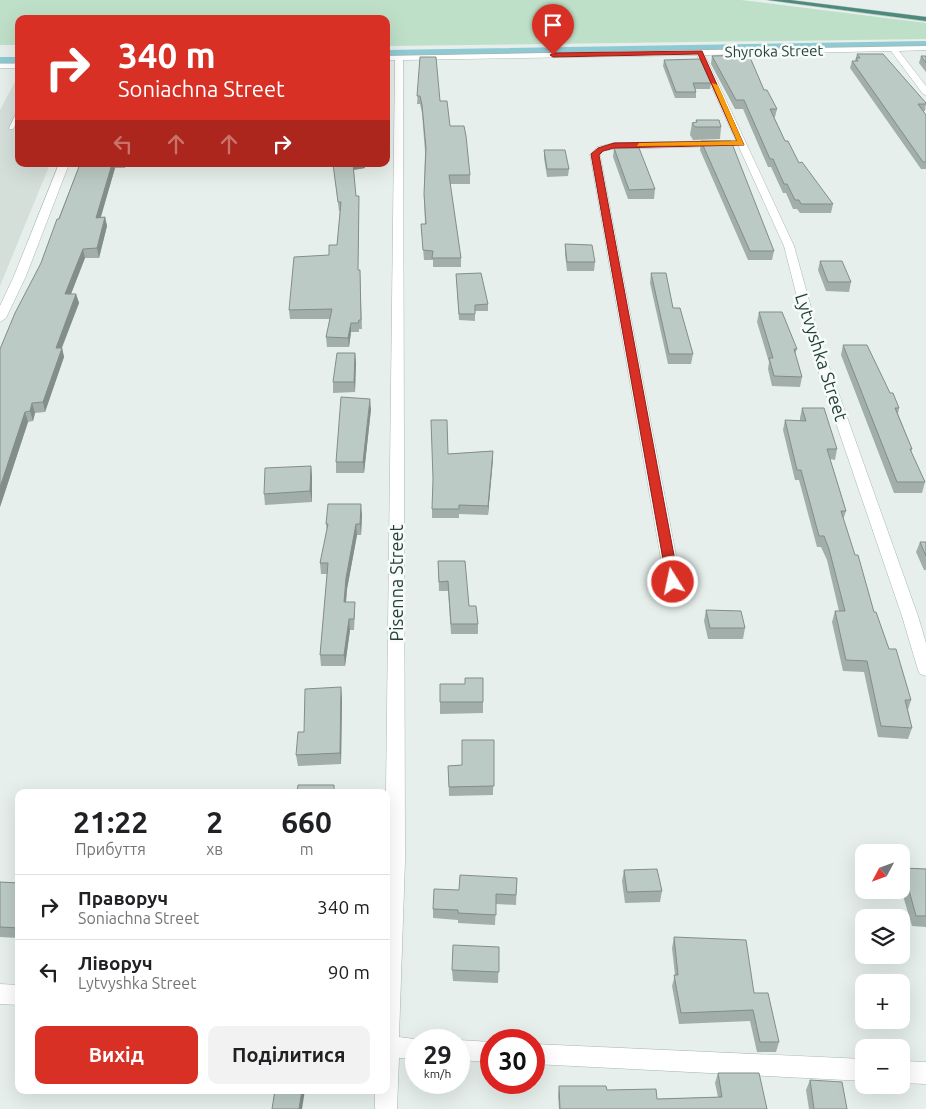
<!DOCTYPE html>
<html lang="uk">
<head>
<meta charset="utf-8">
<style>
	body { margin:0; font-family:Ubuntu,sans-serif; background:#f2f2f2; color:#202124; height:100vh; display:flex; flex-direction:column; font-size:19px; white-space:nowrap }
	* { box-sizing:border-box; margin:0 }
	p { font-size:16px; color:#757577 }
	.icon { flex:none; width:28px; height:28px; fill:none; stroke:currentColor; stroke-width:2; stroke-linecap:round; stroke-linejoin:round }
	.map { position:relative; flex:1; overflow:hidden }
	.side { position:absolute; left:15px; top:789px; width:375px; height:305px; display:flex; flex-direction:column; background:#fff; border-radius:10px; box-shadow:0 5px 20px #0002 }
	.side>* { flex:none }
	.guide { position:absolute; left:15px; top:15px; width:375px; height:152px; border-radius:10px; box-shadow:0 5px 20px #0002; background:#d93025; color:#fff; overflow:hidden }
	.needle { width:32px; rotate:229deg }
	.controls { position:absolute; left:855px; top:844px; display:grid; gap:10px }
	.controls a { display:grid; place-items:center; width:55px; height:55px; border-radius:10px; background:#fff; box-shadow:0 5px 20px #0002; font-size:25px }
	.speed { position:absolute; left:405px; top:1029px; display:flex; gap:10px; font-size:25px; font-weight:700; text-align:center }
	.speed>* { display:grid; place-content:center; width:65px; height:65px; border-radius:50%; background:#fff; box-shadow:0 5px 20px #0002; line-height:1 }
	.speed small { font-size:12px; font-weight:400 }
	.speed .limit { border:8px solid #d22; background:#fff; color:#111 }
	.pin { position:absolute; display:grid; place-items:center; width:42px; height:42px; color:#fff; margin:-51px -21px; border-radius:50% 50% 50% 0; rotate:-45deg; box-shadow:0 0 5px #0007 }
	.pin .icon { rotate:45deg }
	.me { position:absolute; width:55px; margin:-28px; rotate:350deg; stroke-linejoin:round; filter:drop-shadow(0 0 4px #0008) }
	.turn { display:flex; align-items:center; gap:18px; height:105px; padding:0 20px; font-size:22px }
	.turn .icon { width:65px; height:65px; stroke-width:2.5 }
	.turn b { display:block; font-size:35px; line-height:42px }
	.lanes { display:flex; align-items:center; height:48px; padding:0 20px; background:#0003; justify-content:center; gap:25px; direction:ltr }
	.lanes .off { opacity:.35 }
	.eta { display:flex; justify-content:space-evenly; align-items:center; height:85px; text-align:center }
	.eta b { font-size:30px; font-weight:700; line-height:35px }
	.button { display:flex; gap:10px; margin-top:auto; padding:10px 20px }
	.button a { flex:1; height:58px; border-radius:10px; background:#d93025; color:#fff; font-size:20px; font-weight:700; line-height:58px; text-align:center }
	.button a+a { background:#f2f2f2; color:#202124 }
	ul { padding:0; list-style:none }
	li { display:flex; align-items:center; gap:15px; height:65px; padding:0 20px; border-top:1px solid #e0e0e0 }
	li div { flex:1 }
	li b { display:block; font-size:19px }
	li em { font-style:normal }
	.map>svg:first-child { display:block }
	.built { fill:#d4dfda }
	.green { fill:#bfe0c8 }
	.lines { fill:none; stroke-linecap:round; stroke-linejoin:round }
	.canal { fill:#8ec9d4; fill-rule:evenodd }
	.service-casing { stroke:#a8b8b2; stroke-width:1 }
	.minor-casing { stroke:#a8b8b2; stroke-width:1 }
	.trunk-casing { stroke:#c2cac8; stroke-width:1 }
	.service { fill:#fff; fill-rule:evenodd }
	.minor { fill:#fff; fill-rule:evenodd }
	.trunk { fill:#4c8a7c; fill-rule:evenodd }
	.wall { fill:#a1aea9 }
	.shaded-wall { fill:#838d89 }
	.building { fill:#bbcac4; stroke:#838d89 }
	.route { fill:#d93025; stroke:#8d1f18 }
	.slow { fill:#f59e0b }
	.labels { text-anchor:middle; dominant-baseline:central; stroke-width:5; stroke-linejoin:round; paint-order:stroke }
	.far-street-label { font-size:15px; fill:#24423a; stroke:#f7fbf9 }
	.street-label { font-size:18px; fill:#24423a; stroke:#f7fbf9 }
</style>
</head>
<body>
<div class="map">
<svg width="926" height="1109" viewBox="0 0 926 1109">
	<rect width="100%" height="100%" fill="#e6efeb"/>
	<path class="built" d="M 19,74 L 19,164 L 50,164 L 0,286 L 0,110 Z"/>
	<path class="green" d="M 0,0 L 741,0 L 926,23 L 926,39 L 386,46 L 386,19 L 19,19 L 19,45 L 0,45 Z"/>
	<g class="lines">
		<path class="canal" d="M 926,41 L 926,47 L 386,56 L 386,50 Z
			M 0,57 L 19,57 L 19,63 L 0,63 Z"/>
		<g class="service-casing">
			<path id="service" d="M 17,112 L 19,112 L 19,118 L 13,129 L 9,129 L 9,128 Z"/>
		</g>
		<g class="minor-casing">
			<path id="minor" d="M 926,46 L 926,50 L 899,51 L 926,86 L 926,95 L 923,94 L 891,51 L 705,55 L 794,246 L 821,344 L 918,616 L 926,643 L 926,676 L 920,674 L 918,670 L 902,616 L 809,344 L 784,246 L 697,55 L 403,60 L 405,860 L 399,1037 L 422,1040 L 416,1040 L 416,1058 L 399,1058 L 397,1109 L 375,1109 L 375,1090 L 386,1090 L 386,792 L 395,60 L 386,60 L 386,56 Z
				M 0,64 L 19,64 L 19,68 L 0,68 Z
				M 720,141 L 723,142 L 723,146 L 614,149 L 603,151 L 600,155 L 681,582 L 678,586 L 668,586 L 665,582 L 590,154 L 597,147 L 614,143 Z
				M 59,164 L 69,164 L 26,276 L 6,318 L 0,322 L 0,306 L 14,276 Z
				M 0,984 L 19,985 L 19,1005 L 0,1004 Z
				M 458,1040 L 459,1040 L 491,1042 L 491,1062 L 459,1060 Z
				M 534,1044 L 864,1059 L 864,1081 L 534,1064 Z
				M 901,1061 L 926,1062 L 926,1084 L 901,1083 Z"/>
		</g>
		<g class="trunk-casing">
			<path id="trunk" d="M 768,0 L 790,0 L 926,17 L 926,21 Z"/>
		</g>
		<use href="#service" class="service"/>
		<use href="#minor" class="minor"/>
		<use href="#trunk" class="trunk"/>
	</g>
	<path class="wall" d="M 857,54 L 926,103 L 925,111 L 923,111 L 926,115 L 926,169 L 921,169 L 850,68 L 852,61 L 855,61 Z
		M 712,56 L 764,90 L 777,109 L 775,117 L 774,117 L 785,141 L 799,163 L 833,204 L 831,213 L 800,213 L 797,209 L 793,209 L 786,193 L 783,193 L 771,167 L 768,167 L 743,109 L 735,109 L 711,64 Z
		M 921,56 L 926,56 L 926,72 L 919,63 Z
		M 420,57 L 440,101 L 450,126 L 470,175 L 470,184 L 450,184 L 461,258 L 461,267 L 433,267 L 433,260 L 424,260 L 421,224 L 425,224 L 424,194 L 425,152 L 422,113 L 420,104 L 417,104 Z
		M 664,60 L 711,83 L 710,89 L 695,89 L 696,92 L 696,98 L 675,98 L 663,66 Z
		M 696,120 L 721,127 L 720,139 L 693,140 L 690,135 L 692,123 L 696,122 Z
		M 701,141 L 774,251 L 772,260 L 748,260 L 700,150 Z
		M 614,148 L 655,189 L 654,199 L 628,199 L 613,157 Z
		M 544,150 L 569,169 L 568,176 L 547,177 L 544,158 Z
		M 80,164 L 126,164 L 125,168 L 115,168 L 101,217 L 105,217 L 107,226 L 99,258 L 85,258 L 71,294 L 76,294 L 79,303 L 62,348 L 64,357 L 45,412 L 35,413 L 33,421 L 28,422 L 0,507 L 41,263 Z
		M 333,164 L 365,164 L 365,168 L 353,170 L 356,196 L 359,196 L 359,205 L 358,270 L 360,270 L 362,329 L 359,329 L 359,332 L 351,332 L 349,347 L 327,347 L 326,337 L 330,319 L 290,319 L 289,310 L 337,245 L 340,211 L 339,211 Z
		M 565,244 L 595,262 L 594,271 L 567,271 L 565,254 Z
		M 820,261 L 851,282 L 849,292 L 826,291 L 818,270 Z
		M 651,273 L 673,308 L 693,354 L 691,364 L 668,364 L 650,283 Z
		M 456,274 L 488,304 L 488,311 L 475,311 L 475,321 L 459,320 Z
		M 759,312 L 797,349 L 795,354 L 802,377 L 800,387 L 772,386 L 768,369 L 769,362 L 757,322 Z
		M 843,345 L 890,393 L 899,408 L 898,414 L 912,449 L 911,452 L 925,482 L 922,493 L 894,493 L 841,355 Z
		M 355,353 L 356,363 L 355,392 L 333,393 L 333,382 Z
		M 802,408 L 837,449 L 835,460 L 830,459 L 846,511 L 843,520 L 874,612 L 889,649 L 911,700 L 908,710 L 912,728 L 908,739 L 878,737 L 864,672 L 843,671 L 832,622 L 835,611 L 839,611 L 827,560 L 821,547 L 817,547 L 799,480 L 795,480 L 783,430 L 785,420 L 800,421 L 800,418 Z
		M 371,409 L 364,473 L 336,473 L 336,462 Z
		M 493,451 L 488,515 L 459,514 L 459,518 L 432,518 L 432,509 L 448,454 Z
		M 311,466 L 312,477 L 312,502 L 265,505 L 264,494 Z
		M 362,515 L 361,535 L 357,535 L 347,589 L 346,602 L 355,613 L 354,630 L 350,630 L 345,666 L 321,666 L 320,655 L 327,574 L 321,574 L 320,563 L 327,532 L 326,524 Z
		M 920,542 L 926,542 L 926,570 L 924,570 L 916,552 Z
		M 438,561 L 478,624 L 478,634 L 451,634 L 448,591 L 439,591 Z
		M 706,610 L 745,628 L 743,639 L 708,639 L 704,621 Z
		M 440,684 L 465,684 L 483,702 L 483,713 L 440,714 Z
		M 342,698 L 341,764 L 298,766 L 296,755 Z
		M 494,740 L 493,795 L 449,796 L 448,766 L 462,765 Z
		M 903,868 L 926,869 L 926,927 L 912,926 L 901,889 L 901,872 Z
		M 624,870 L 662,891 L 660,902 L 625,903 L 622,881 Z
		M 517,878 L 516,905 L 496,904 L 495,925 L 458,923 L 458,920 L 433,918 L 433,909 L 459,890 Z
		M 0,882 L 19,883 L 19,938 L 0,937 Z
		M 674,937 L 754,993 L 779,1042 L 776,1052 L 757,1052 L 750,1021 L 679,1024 L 672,986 L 675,975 L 672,948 Z
		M 499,947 L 498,983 L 453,981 L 452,970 Z
		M 718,1073 L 767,1109 L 559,1109 L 558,1096 L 559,1086 L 607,1090 L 657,1099 L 718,1097 L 715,1083 Z
		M 810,1080 L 847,1109 L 809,1109 L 806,1090 Z"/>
	<path class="shaded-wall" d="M 112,164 L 114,164 L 115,168 L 98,226 L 96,218 Z
		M 353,164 L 365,164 L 365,168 L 353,170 Z
		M 105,217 L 107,226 L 99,258 L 97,248 Z
		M 83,249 L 85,258 L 67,304 L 65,294 Z
		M 76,294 L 79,303 L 58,357 L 56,348 Z
		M 351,323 L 351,332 L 349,347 L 348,338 Z
		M 62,348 L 64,357 L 45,412 L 43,402 Z
		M 355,353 L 356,363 L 355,392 L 354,382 Z
		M 370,399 L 371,409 L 364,473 L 363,462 Z
		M 32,403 L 35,413 L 33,421 L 30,411 Z
		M 25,412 L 28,422 L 0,507 L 0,487 Z
		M 493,451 L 493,460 L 488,515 L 488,506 Z
		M 311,466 L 312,477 L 312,502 L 310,491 Z
		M 361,504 L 362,515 L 361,535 L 360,524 Z
		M 356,524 L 357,535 L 347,589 L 345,613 L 344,602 L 346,578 Z
		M 349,619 L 350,630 L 345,666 L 344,655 Z
		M 341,687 L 342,698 L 341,764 L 340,753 Z
		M 302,1090 L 305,1090 L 302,1109 L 299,1109 Z"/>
	<path class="building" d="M 857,54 L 883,54 L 926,103 L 926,104 L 918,104 L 926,115 L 926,162 L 923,162 L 852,61 L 858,61 L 856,58 L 860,58 Z
		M 749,55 L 764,90 L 767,90 L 777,109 L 770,109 L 785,141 L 788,141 L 799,163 L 802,162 L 833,204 L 801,204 L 799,200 L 795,200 L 787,184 L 784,184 L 773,159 L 770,159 L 744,100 L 736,100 L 712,56 Z
		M 921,56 L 926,56 L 926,63 Z
		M 420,57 L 436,57 L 440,101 L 447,101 L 450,126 L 464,126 L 466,136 L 470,175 L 449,175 L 461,258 L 432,258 L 433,251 L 423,250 L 421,224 L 426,224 L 424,194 L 426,148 L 422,105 L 420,96 L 417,96 Z
		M 700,59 L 711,83 L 693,83 L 696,92 L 676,92 L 664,60 Z
		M 696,120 L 719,120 L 721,127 L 695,127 L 692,123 L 697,122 Z
		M 701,141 L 731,141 L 774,251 L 750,251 Z
		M 614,148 L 639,148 L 655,189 L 629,190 Z
		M 544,150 L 565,150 L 569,169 L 547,169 Z
		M 80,164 L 112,164 L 96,218 L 105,217 L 97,248 L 83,249 L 65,294 L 76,294 L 56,348 L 62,348 L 43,402 L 32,403 L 30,411 L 25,412 L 0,487 L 0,349 L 15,313 L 41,263 L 57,219 L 59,219 Z
		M 333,164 L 353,164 L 356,196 L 359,196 L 358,270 L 360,270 L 361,320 L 359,320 L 358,323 L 351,323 L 348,338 L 326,337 L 332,309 L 289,310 L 294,257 L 329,255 L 329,245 L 337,245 L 341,202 L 338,202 Z
		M 565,244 L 592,245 L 595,262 L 567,262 Z
		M 820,261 L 842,261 L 851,282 L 828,282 Z
		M 481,273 L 488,304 L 475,305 L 475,314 L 459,314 L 456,274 Z
		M 651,273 L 666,273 L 673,308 L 680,308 L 693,354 L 669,354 Z
		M 759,312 L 782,312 L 797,349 L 794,349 L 802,377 L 774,376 L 769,358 L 773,358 Z
		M 843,345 L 867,345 L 890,393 L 893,393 L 899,408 L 895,408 L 912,449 L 910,449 L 925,482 L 897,482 Z
		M 337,353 L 355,353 L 354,382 L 333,382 Z
		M 341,397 L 370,399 L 363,462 L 336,462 Z
		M 802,408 L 824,408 L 837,449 L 827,449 L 846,511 L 841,511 L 855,555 L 858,555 L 874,612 L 876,612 L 889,649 L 896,649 L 911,700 L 905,700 L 912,728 L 881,726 L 867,661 L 846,660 L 835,611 L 845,611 L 829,549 L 824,536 L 819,536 L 801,470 L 797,470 L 785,420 L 806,421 Z
		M 431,420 L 447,420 L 448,454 L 493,451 L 488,506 L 459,505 L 459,509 L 432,509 L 433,479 Z
		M 311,466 L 310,491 L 264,494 L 265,468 Z
		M 328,504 L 361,504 L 360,524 L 356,524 L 346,578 L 344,602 L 355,602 L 354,619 L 349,619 L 344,655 L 320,655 L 328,563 L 320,563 L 328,524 L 326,524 Z
		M 920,542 L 926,542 L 926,556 Z
		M 438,561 L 465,561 L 469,606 L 476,606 L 478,624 L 451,624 L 448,581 L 439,582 Z
		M 706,610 L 741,611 L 745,628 L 710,628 Z
		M 465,678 L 483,678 L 483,702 L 440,702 L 440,684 L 465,684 Z
		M 341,687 L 340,753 L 296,755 L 298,732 L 304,732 L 305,689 Z
		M 462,740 L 494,740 L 494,786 L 449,787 L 448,766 L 462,765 Z
		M 298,785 L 334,785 L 334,792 L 297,792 Z
		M 903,868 L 926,869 L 926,916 L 916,916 Z
		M 657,869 L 662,891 L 627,892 L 624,870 Z
		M 460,875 L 517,878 L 516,895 L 496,894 L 496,915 L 458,913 L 458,910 L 433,909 L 434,889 L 459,890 Z
		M 0,882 L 19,883 L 19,928 L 0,927 Z
		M 674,937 L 746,940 L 754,993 L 768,993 L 779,1042 L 760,1042 L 753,1010 L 681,1013 L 674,975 L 678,975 Z
		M 453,945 L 499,947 L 499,972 L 452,970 Z
		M 718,1073 L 759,1073 L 767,1109 L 560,1109 L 559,1086 L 606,1086 L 607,1090 L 656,1089 L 657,1099 L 722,1097 Z
		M 810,1080 L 842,1082 L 847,1109 L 814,1109 Z
		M 275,1090 L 302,1090 L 299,1109 L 272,1109 Z"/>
	<path class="route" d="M 702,51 L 744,145 L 614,148 L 603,151 L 599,155 L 679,582 L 673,586 L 667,582 L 591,154 L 598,148 L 614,143 L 737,141 L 698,54 L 553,57 L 550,55 L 553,53 Z"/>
	<path class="slow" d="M 712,83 L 718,85 L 744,145 L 637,146 L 639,143 L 737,141 Z"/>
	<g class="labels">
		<g class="far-street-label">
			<text transform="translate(774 51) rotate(-1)">Shyroka Street</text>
		</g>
		<g class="street-label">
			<text transform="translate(822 357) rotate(72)">Lytvyshka Street</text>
			<text transform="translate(396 583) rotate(-90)">Pisenna Street</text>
		</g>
	</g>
</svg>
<div class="controls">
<a><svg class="needle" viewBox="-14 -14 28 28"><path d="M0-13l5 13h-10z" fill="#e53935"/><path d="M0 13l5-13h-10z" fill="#757577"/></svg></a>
<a><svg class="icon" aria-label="layers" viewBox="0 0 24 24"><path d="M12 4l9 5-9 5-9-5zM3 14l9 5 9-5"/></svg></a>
<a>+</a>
<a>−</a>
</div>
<div class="speed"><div>29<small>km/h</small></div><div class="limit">30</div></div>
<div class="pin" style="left:553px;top:55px;background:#d93025"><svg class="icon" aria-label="arrive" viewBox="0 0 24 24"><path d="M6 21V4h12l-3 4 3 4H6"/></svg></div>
<svg class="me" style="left:673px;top:582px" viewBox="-20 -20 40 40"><circle r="17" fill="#d93025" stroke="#fff" stroke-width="3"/><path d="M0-11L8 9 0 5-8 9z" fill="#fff"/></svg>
<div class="guide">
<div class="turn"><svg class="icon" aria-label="right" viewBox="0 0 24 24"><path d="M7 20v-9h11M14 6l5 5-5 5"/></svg><div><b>340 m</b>Soniachna Street</div></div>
<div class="lanes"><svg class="icon off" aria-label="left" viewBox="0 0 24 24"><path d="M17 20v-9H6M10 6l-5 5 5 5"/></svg><svg class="icon off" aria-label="ahead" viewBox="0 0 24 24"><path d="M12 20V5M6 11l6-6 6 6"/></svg><svg class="icon off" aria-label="ahead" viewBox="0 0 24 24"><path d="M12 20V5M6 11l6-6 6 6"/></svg><svg class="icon" aria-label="right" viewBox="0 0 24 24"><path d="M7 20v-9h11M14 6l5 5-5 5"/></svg></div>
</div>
<section class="side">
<div class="eta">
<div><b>21:22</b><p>Прибуття</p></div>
<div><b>2</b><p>хв</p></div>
<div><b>660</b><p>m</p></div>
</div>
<ul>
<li><svg class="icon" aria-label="right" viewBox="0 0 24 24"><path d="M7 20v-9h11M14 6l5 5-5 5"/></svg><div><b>Праворуч</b><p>Soniachna Street</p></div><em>340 m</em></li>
<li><svg class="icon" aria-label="left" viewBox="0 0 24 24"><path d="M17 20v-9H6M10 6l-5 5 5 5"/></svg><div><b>Ліворуч</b><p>Lytvyshka Street</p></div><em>90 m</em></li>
</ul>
<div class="button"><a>Вихід</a><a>Поділитися</a></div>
</section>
</div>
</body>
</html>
